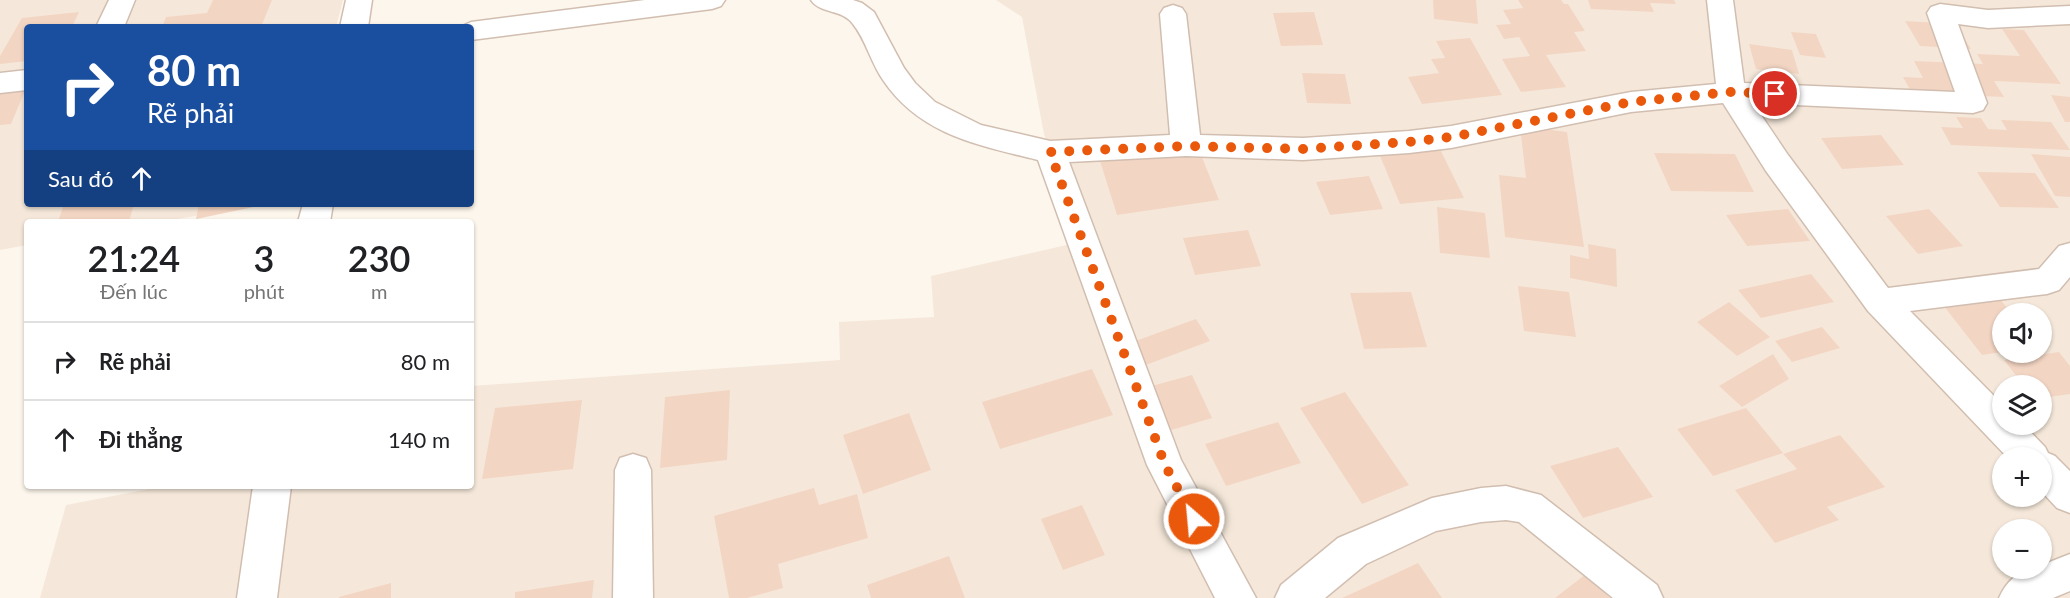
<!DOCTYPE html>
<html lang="vi">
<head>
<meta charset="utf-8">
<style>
	body { margin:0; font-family:Lato,sans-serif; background:#f6f6f6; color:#202124; height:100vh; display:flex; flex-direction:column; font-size:22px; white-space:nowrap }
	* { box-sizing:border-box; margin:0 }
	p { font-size:20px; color:#757577 }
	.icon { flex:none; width:33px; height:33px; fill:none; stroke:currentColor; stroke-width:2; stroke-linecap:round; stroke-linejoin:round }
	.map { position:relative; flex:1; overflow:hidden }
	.panel { position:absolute; left:24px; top:219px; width:450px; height:270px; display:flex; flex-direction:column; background:#fff; border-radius:6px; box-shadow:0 2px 4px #0004 }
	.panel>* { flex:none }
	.banner { position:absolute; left:24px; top:24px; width:450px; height:183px; border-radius:6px; box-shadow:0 2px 4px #0004; background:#1a4fa0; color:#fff; overflow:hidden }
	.buttons { position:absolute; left:1992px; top:303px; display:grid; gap:12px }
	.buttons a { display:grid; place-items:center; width:60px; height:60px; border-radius:50%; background:#fff; box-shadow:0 2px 4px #0004; font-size:30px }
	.pin { position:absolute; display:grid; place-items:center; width:51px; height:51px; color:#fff; margin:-26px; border:3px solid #fff; border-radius:50%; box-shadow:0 2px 6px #0007 }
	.me { position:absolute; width:66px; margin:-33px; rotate:333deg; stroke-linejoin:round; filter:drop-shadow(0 0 4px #0008) }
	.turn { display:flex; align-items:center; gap:21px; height:126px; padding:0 24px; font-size:27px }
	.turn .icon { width:78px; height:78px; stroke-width:2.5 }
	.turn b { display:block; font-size:42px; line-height:51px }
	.then { display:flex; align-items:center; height:57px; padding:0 24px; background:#0003; gap:12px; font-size:22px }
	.eta { display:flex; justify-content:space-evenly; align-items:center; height:102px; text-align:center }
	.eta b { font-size:36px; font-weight:600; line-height:42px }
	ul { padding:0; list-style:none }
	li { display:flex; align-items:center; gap:18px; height:78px; padding:0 24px; border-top:2px solid #e0e0e0 }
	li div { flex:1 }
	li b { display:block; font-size:22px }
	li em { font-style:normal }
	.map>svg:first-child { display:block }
	.residential { fill:#f5e8da; fill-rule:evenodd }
	.building { fill:#f3d5c3 }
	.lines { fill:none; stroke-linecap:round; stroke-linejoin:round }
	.minor-casing { stroke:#d1beb0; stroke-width:3 }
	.minor { fill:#fff; fill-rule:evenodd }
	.route { stroke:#ea580c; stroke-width:10; stroke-dasharray:0 18 }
</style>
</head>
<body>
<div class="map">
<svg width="2070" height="598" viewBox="0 0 2070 598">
	<rect width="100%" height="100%" fill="#fdf6ec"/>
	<path class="residential" d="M 0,0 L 343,0 L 336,27 L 27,27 L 27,204 L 265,204 L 160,222 L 27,222 L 27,245 L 0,250 Z
		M 996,0 L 2070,0 L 2070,598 L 40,598 L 66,505 L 165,486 L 471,486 L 471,386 L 840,360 L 839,322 L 934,317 L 931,276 L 1084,241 L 1044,134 L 1022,17 ZM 2002,314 L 2042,314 L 2042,352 L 2002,352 ZM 2002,386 L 2042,386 L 2042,424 L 2002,424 ZM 2002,458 L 2042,458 L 2042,496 L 2002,496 ZM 2002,530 L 2042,530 L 2042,568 L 2002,568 Z"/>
	<path class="building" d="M 213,0 L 272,0 L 261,27 L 162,27 L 166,17 L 207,13 Z
		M 1433,0 L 1476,0 L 1478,24 L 1434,19 Z
		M 1518,0 L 1561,0 L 1564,4 L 1568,4 L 1585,31 L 1574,32 L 1586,51 L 1546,55 L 1566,87 L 1521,92 L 1502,59 L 1530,56 L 1519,37 L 1504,39 L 1496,25 L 1511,24 L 1503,10 L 1523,8 Z
		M 1588,0 L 1674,0 L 1676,4 L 1650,3 L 1654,12 L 1591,9 Z
		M 79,12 L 72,27 L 27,27 L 27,61 L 0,64 L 0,56 L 22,18 Z
		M 1314,12 L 1323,45 L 1281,46 L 1273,13 Z
		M 1905,21 L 1956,24 L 1971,49 L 1920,46 Z
		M 2002,29 L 2024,30 L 2061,84 L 1994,81 L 2004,97 L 1912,93 L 1903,77 L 1923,78 L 1914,61 L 1983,64 L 1977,54 L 2020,56 Z
		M 1791,32 L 1816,34 L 1826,58 L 1800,55 Z
		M 1470,38 L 1502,95 L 1422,104 L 1408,77 L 1439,73 L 1431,59 L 1445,58 L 1436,41 Z
		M 1749,44 L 1792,50 L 1799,74 L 1756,69 Z
		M 1302,73 L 1345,74 L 1351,104 L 1307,103 Z
		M 27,86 L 11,124 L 0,125 L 0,90 Z
		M 2051,95 L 2070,97 L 2070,122 L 2065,122 Z
		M 1956,117 L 1981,118 L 1988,129 L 2007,130 L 2001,120 L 2051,122 L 2070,150 L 1951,145 L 1941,127 L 1963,128 Z
		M 1520,126 L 1567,132 L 1584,247 L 1505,237 L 1499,175 L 1526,178 Z
		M 1881,135 L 1904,165 L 1842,169 L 1821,138 Z
		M 1438,145 L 1464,198 L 1400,204 L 1378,151 Z
		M 1198,147 L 1219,200 L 1117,215 L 1100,161 Z
		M 1654,153 L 1735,154 L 1754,192 L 1671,191 Z
		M 2031,154 L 2070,157 L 2070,197 L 2055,196 Z
		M 1977,172 L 2035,173 L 2059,208 L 2000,207 Z
		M 1369,176 L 1383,209 L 1330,215 L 1316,182 Z
		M 64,204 L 134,204 L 129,222 L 58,222 Z
		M 199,204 L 263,204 L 263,205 L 196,219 Z
		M 1437,207 L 1485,213 L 1490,258 L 1440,253 Z
		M 1788,209 L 1810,241 L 1747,246 L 1726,215 Z
		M 1929,209 L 1963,246 L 1918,254 L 1886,216 Z
		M 1248,230 L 1261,266 L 1195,275 L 1183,238 Z
		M 1588,244 L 1616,249 L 1617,287 L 1570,278 L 1570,255 L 1589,259 Z
		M 1811,274 L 1834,302 L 1761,318 L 1738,290 Z
		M 1518,286 L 1569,292 L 1576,337 L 1524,331 Z
		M 1411,292 L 1427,347 L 1364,349 L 1350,293 Z
		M 1999,298 L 2012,314 L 2002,314 L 2002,352 L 1982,355 L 1943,305 Z
		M 1729,302 L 1770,337 L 1737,356 L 1697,322 Z
		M 1196,319 L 1210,341 L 1143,366 L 1130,343 Z
		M 1822,327 L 1840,348 L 1792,362 L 1775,341 Z
		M 2059,352 L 2070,366 L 2070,394 L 2042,398 L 2042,386 L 2024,386 L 2004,360 Z
		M 1773,354 L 1789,379 L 1742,407 L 1719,386 Z
		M 1092,369 L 1113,415 L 1000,449 L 982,402 Z
		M 1192,375 L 1212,418 L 1168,431 L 1148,387 Z
		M 730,390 L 727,460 L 660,468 L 665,397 Z
		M 1345,392 L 1409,485 L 1362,504 L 1300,408 Z
		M 582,400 L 573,469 L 482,479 L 495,408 Z
		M 1746,408 L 1783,453 L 1713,476 L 1677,429 Z
		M 909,413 L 931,470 L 863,494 L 843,435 Z
		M 1278,422 L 1301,463 L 1226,486 L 1205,444 Z
		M 1840,435 L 1885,487 L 1827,507 L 1839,520 L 1775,543 L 1735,490 L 1797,469 L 1783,454 Z
		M 1618,447 L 1653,497 L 1583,518 L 1550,466 Z
		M 814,488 L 819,505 L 857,494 L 868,538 L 778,564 L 783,588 L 747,598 L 729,598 L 714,516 Z
		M 1082,505 L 1105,555 L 1063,570 L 1041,519 Z
		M 949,556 L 965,598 L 871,598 L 867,585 Z
		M 1418,563 L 1442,598 L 1342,598 L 1390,576 Z
		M 1586,574 L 1610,598 L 1555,598 Z
		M 594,580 L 592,598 L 515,598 L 515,592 Z
		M 391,583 L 391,598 L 339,598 L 339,597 Z"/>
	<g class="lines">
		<g class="minor-casing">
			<path id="minor" d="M 109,0 L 135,0 L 124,27 L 96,27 Z
				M 346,0 L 372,0 L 368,27 L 340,27 Z
				M 645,0 L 725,0 L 721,6 L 712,9 L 471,40 L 471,27 L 460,27 L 471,22 Z
				M 811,0 L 853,0 L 862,3 L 874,12 L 904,68 L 915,83 L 935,102 L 981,125 L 1050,141 L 1170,135 L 1160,14 L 1164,8 L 1173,5 L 1182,8 L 1186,14 L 1200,135 L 1303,138 L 1409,131 L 1451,126 L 1631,92 L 1716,84 L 1707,0 L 1733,0 L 1744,83 L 1955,92 L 1927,13 L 1931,7 L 1940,4 L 1988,10 L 2070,6 L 2070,24 L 1988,28 L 1958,24 L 1987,103 L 1983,110 L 1973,113 L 1753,103 L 1788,155 L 1888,288 L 2039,269 L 2059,246 L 2070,243 L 2070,277 L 2059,290 L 2047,294 L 1910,311 L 2002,404 L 2002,424 L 2023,424 L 2045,447 L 2048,453 L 2055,456 L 2070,471 L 2070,513 L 2057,508 L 2042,492 L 2042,458 L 2008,458 L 1868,311 L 1766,171 L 1723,103 L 1631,112 L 1451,148 L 1409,153 L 1303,160 L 1186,156 L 1069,162 L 1181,460 L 1256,598 L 1215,598 L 1147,465 L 1038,160 C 978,145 920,135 883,80 C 871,63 866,40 853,24 C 843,9 820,14 811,0 Z
				M 27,70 L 27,90 L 0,93 L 0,73 Z
				M 303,204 L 333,204 L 330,222 L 298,222 Z
				M 633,454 L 646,458 L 651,470 L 653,598 L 613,598 L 615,470 L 620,458 Z
				M 253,486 L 291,486 L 277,598 L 237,598 Z
				M 1506,486 L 1541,495 L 1657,585 L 1663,598 L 1613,598 L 1519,522 L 1506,520 L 1481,522 L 1436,531 L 1366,564 L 1325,598 L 1275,598 L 1281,585 L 1338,538 L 1432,498 L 1481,488 Z
				M 2070,554 L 2070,591 L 2053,598 L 1999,598 C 2007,580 2021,568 2042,568 L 2042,565 Z"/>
		</g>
		<use href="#minor" class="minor"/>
	</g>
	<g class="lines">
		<path class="route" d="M 1194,519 L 1165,465 L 1050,152 L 1186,146 L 1302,149 L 1409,142 L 1451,137 L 1631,102 L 1731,92 L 1775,94"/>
	</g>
</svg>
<div class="buttons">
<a><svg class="icon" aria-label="sound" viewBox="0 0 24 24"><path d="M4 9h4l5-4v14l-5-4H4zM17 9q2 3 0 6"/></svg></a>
<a><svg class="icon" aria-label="layers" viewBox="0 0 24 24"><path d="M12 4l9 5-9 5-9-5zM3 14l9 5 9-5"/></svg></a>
<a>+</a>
<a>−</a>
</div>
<div class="pin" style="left:1775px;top:94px;background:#d93025"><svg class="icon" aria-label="arrive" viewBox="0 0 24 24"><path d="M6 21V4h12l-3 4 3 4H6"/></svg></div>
<svg class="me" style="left:1194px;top:519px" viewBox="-20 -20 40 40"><circle r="17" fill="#ea580c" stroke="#fff" stroke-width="3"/><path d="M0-11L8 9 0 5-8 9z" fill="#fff"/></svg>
<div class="banner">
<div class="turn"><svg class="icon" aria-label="right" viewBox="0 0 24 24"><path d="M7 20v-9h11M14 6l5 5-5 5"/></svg><div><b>80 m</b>Rẽ phải</div></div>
<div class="then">Sau đó<svg class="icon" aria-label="ahead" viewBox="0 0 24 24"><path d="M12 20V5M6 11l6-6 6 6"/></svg></div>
</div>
<section class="panel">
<div class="eta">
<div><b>21:24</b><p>Đến lúc</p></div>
<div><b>3</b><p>phút</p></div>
<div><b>230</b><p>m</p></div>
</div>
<ul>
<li><svg class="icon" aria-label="right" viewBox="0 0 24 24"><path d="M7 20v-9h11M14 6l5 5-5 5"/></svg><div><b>Rẽ phải</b></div><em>80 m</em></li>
<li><svg class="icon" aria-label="ahead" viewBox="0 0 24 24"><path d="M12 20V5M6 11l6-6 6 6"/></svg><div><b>Đi thẳng</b></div><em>140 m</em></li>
</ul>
</section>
</div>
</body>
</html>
